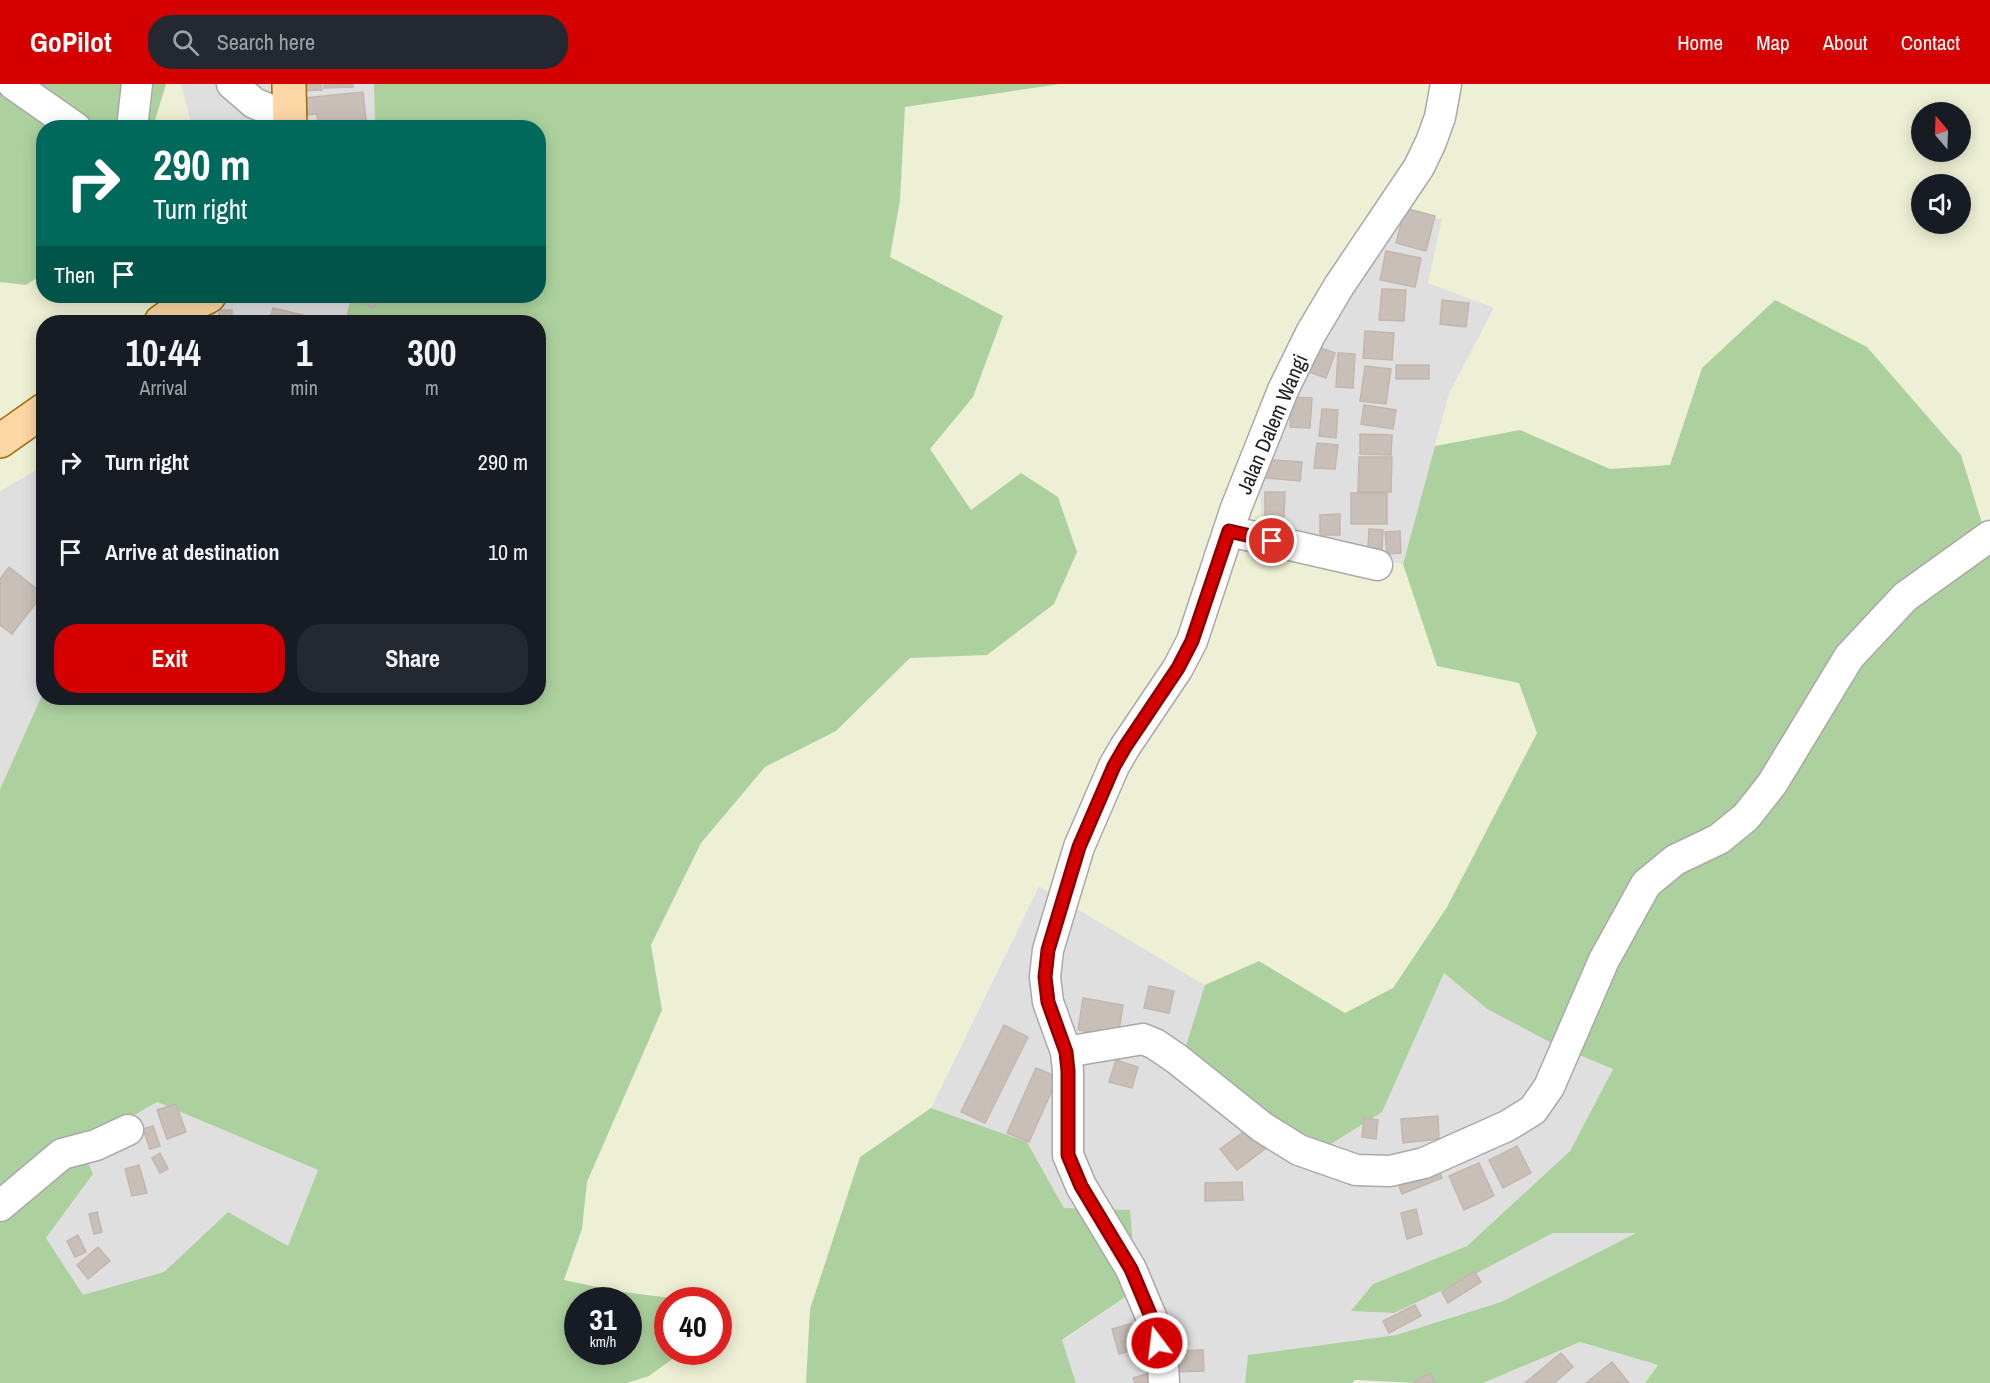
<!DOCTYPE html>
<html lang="en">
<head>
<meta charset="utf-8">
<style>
	body { margin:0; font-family:"Archivo Narrow",sans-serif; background:#242831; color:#f1f3f6; height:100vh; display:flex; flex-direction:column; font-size:22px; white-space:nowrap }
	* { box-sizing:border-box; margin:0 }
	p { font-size:20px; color:#9ea1a6 }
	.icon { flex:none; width:33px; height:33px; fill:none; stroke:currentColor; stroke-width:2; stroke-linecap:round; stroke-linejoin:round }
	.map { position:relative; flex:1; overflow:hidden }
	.details { position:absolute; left:36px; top:231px; width:510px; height:390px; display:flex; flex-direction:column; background:#171b24; border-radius:24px; box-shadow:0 3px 15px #0003 }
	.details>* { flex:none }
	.hud { position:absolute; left:36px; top:36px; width:510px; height:183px; border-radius:24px; box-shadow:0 3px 15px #0003; background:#00695c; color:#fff; overflow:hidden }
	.needle { width:39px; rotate:341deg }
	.tools { position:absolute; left:1911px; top:18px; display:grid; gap:12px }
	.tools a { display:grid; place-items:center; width:60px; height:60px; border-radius:50%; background:#171b24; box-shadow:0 3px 15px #0003; font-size:30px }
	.speed { position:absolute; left:564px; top:1203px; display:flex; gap:12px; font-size:30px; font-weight:700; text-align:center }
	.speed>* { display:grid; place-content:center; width:78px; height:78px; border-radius:50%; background:#171b24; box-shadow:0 3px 15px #0003; line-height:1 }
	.speed small { font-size:15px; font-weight:400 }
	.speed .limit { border:9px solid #d22; background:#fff; color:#111 }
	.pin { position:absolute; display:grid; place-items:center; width:51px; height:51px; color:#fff; margin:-26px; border:3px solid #fff; border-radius:50%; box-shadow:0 2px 6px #0007 }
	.me { position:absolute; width:66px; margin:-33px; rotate:345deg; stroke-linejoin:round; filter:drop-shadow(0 0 4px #0008) }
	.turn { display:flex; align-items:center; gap:21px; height:126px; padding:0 18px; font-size:27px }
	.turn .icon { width:78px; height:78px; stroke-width:2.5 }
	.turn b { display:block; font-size:42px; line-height:51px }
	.then { display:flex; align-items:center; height:57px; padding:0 18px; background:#0003; gap:12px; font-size:22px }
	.eta { display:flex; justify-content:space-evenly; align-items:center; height:102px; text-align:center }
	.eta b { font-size:36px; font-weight:800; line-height:42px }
	.primary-button { display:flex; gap:12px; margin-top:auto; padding:12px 18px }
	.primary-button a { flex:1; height:69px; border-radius:24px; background:#d40000; color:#fff; font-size:24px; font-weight:800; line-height:69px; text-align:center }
	.primary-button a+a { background:#242831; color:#f1f3f6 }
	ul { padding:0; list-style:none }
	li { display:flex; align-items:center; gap:18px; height:90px; padding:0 18px }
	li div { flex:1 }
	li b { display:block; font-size:22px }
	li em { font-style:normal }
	header { display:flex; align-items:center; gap:36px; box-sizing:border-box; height:84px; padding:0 30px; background:#d40000; color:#fff }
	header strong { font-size:28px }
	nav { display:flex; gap:33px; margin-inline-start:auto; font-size:21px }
	.search { width:420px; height:54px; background:#242831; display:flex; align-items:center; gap:15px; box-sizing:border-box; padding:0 21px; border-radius:24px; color:#9ea1a6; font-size:22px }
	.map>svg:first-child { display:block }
	.residential { fill:#e0dfdf }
	.farmland { fill:#eef0d5; fill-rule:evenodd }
	.forest { fill:#add19e; fill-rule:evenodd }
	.building { fill:#c7bfb8; stroke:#c4b6ab; stroke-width:1.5 }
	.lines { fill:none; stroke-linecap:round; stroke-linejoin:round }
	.minor-casing { stroke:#a9a9a9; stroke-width:33 }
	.major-casing { stroke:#a06b00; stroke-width:36 }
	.minor { stroke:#fff; stroke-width:30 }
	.major { stroke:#fcd6a4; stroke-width:33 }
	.route-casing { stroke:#8a0000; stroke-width:15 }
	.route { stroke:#d40000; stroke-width:10 }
	.labels { text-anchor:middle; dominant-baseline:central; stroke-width:4.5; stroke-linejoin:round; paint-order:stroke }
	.street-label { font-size:21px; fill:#222; stroke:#fff }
</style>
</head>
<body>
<header>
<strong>GoPilot</strong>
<div class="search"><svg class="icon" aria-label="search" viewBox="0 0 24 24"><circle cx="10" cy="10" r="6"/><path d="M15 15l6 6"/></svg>Search here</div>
<nav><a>Home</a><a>Map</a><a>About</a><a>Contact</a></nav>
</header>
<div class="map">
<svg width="1990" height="1299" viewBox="0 0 1990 1299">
	<rect width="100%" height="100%" fill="#f2efe9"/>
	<path class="residential" d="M 181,0 L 374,0 L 375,43 L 192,43 Z
		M 1390,127 L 1442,135 L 1494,224 L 1449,310 L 1403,480 L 1263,456 L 1255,337 Z
		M 166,212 L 351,212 L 345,238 L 151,238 Z
		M 43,382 L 43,609 L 0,705 L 0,407 Z
		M 1039,802 L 1205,901 L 1182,974 L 1415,952 L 1444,889 L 1487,925 L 1557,962 L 1613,985 L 1570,1067 L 1467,1162 L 1373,1200 L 1352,1227 L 1460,1198 L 1553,1149 L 1638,1148 L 1501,1218 L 1396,1251 L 1248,1271 L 1245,1299 L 1076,1299 L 1062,1257 L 1137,1205 L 1064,1124 L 1027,1058 L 931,1024 Z
		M 157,1018 L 318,1086 L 288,1162 L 228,1128 L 164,1188 L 83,1212 L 46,1154 L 93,1090 L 81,1062 Z
		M 1579,1258 L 1658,1281 L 1645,1299 L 1483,1299 Z"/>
	<path class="farmland" d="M 166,0 L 181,0 L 192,43 L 153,44 Z
		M 1060,0 L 1990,0 L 1990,438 L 1982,440 L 1961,371 L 1702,284 L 1671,381 L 1610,385 L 1520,346 L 1435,362 L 1449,310 L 1494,224 L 1428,199 L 1442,135 L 1390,128 L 1255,337 L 1263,456 L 1403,480 L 1437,582 L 1519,599 L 1537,649 L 1447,823 L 1393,904 L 1345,929 L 1259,877 L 1205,901 L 1039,802 L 931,1024 L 860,1073 L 810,1225 L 806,1299 L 627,1299 L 649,1292 L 682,1268 L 718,1268 L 718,1216 L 674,1216 L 671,1214 L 616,1207 L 564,1196 L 582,1145 L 587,1098 L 662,926 L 651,861 L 701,759 L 765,683 L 836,647 L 910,574 L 987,571 L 1021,389 L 971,426 L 929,365 L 973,313 L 889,173 L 900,116 L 905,23 ZM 1922,28 L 1960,28 L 1960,68 L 1922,68 ZM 1922,100 L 1960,100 L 1960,140 L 1922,140 Z
		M 43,190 L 44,212 L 166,212 L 151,238 L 44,238 L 43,382 L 0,407 L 0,198 L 26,201 Z"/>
	<path class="forest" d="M 0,0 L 166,0 L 153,43 L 44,44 L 43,190 L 26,201 L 0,198 Z
		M 374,0 L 1060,0 L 905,23 L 900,116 L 890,173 L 1003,232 L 973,313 L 930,365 L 971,426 L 1021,389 L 1058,413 L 1077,468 L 1054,520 L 987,571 L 910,574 L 836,647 L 765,683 L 701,759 L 651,861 L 662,926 L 587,1098 L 582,1145 L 564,1196 L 616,1207 L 671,1214 L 674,1216 L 668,1216 L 668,1268 L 682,1268 L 649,1292 L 627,1299 L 0,1299 L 0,705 L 43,609 L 44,614 L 538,614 L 538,238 L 345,238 L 351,212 L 538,212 L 538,44 L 375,43 ZM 157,1018 L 318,1086 L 288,1162 L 228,1128 L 164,1188 L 83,1211 L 46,1154 L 93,1090 L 81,1062 ZM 578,1216 L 628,1216 L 628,1268 L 578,1268 Z
		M 1775,216 L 1867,263 L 1961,371 L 1982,439 L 1990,438 L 1990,1299 L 1645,1299 L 1658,1281 L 1580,1258 L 1483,1299 L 1415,1299 L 1355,1296 L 1352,1299 L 1245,1299 L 1248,1271 L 1396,1251 L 1501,1218 L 1636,1149 L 1553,1149 L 1460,1198 L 1394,1229 L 1351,1227 L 1373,1200 L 1467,1162 L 1570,1067 L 1613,985 L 1557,962 L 1487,925 L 1444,889 L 1382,1028 L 1310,1073 L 1182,974 L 1205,901 L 1259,877 L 1345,929 L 1393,904 L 1447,823 L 1537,649 L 1519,599 L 1437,582 L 1403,480 L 1435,362 L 1520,346 L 1610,385 L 1670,381 L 1702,284 Z
		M 931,1024 L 1027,1058 L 1064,1124 L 1130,1126 L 1137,1205 L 1062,1256 L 1076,1299 L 806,1299 L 810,1225 L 860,1073 Z"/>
	<path class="building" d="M 299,0 L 321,0 L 322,6 L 299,7 Z
		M 324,0 L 353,0 L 353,3 L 324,4 Z
		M 363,8 L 366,36 L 318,41 L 317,30 L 306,31 L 304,14 Z
		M 1405,124 L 1435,132 L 1426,167 L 1396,159 Z
		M 1386,167 L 1421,174 L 1415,203 L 1380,196 Z
		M 1382,205 L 1406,206 L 1404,237 L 1379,236 Z
		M 364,212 L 380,212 L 373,224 L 360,217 Z
		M 1442,216 L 1469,219 L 1466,243 L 1440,240 Z
		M 201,218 L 214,218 L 215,238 L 202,238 Z
		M 273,224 L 303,231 L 301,238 L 269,238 Z
		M 219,226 L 232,226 L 232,236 L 219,237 Z
		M 1365,247 L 1394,249 L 1392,276 L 1363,274 Z
		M 1312,261 L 1335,269 L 1326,294 L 1303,286 Z
		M 1338,269 L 1355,270 L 1353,304 L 1336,303 Z
		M 1396,281 L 1429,281 L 1429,295 L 1396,295 Z
		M 1365,282 L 1391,285 L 1386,320 L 1360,317 Z
		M 1292,313 L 1312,314 L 1310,344 L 1290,343 Z
		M 1364,321 L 1396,326 L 1393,345 L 1361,340 Z
		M 1322,325 L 1338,326 L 1336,354 L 1319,352 Z
		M 1360,350 L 1392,351 L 1391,371 L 1360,370 Z
		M 1317,359 L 1338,361 L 1335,385 L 1314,384 Z
		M 1359,373 L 1392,373 L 1391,408 L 1358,408 Z
		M 1259,375 L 1302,378 L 1300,397 L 1257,393 Z
		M 1265,408 L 1285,408 L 1284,433 L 1265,433 Z
		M 1351,409 L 1387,409 L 1387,440 L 1351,440 Z
		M 1340,430 L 1340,451 L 1320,451 L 1320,431 Z
		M 1369,445 L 1383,446 L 1382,465 L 1368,464 Z
		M 1400,447 L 1401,469 L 1387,470 L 1385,448 Z
		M 9,483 L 43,510 L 12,550 L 0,541 L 0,495 Z
		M 1149,902 L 1174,907 L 1169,929 L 1144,924 Z
		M 1083,914 L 1123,921 L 1118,953 L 1078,946 Z
		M 1004,941 L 1028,953 L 985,1039 L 961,1028 Z
		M 1116,976 L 1138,983 L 1132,1004 L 1109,998 Z
		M 1036,984 L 1058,993 L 1029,1058 L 1007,1049 Z
		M 176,1020 L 186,1048 L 167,1055 L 157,1026 Z
		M 1438,1032 L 1439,1055 L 1403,1059 L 1401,1035 Z
		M 1364,1034 L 1378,1036 L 1376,1055 L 1362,1053 Z
		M 153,1042 L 160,1062 L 150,1065 L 143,1045 Z
		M 1249,1044 L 1265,1065 L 1237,1086 L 1220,1065 Z
		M 1517,1062 L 1531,1089 L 1503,1104 L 1489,1076 Z
		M 160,1069 L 168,1085 L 160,1089 L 152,1074 Z
		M 1479,1079 L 1494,1112 L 1464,1126 L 1449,1092 Z
		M 139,1081 L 147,1109 L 132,1112 L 125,1085 Z
		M 1437,1081 L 1442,1094 L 1402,1110 L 1397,1097 Z
		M 1242,1098 L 1243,1116 L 1205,1117 L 1205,1099 Z
		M 1416,1125 L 1422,1150 L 1407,1155 L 1401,1129 Z
		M 97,1128 L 102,1148 L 94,1150 L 89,1130 Z
		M 78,1151 L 86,1168 L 75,1173 L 67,1157 Z
		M 98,1163 L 110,1177 L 88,1195 L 77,1181 Z
		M 1474,1187 L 1481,1198 L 1448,1219 L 1442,1208 Z
		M 1415,1221 L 1421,1232 L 1389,1249 L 1383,1237 Z
		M 1134,1239 L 1140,1264 L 1119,1270 L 1112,1245 Z
		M 1203,1266 L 1204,1287 L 1173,1288 L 1172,1267 Z
		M 1561,1269 L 1573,1283 L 1554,1299 L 1525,1299 Z
		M 1612,1278 L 1629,1299 L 1586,1299 Z
		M 1430,1289 L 1435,1299 L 1415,1299 L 1414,1298 Z
		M 1146,1290 L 1149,1299 L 1135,1299 L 1133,1294 Z"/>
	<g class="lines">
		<g class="minor-casing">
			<path id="minor" d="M 13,0 L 76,44
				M 232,0 L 254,19 L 290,34
				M 132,44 L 137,0
				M 1229,447 L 1377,481
				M 1066,968 L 1143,955 L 1155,960 L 1177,975 L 1262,1043 L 1299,1066 L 1356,1086 L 1390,1087 L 1424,1079 L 1507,1042 L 1533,1026 L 1549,1003 L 1604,876 L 1646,800 L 1675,776 L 1719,755 L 1746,733 L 1772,700 L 1849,573 L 1905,513 L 1990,452
				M 0,1122 L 62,1070 L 96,1061 L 128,1046
				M 1164,1299 L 1163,1282 L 1152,1235 L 1131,1185 L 1081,1102 L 1068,1071 L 1068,987 L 1066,968 L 1048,918 L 1045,893 L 1048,866 L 1079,763 L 1114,682 L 1125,663 L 1178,584 L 1192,557 L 1236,424 L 1283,306 L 1311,249 L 1339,202 L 1419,83 L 1431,58 L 1440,33 L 1446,0"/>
		</g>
		<g class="major-casing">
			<path id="major" d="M 289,0 L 290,44
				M 161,238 L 175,228 L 209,212
				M 0,357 L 44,326"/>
		</g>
		<use href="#minor" class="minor"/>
		<use href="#major" class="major"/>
	</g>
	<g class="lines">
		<g class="route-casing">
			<path id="route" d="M 1157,1259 L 1152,1235 L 1131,1185 L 1081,1102 L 1068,1071 L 1068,987 L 1066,968 L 1048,918 L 1045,893 L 1048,866 L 1079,763 L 1114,682 L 1125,663 L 1178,584 L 1192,557 L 1229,447 L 1272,457"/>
		</g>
		<use href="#route" class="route"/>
	</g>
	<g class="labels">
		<g class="street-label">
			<text transform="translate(1272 340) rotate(-67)">Jalan Dalem Wangi</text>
		</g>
	</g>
</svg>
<div class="tools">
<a><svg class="needle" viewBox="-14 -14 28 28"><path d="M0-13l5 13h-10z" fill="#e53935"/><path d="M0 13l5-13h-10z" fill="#9ea1a6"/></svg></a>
<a><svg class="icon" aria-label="sound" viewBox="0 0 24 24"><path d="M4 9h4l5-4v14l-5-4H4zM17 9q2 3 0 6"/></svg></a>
</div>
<div class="speed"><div>31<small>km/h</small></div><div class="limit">40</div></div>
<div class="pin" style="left:1272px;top:457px;background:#d93025"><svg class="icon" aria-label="arrive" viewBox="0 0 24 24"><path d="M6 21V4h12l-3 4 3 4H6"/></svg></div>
<svg class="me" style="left:1157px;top:1259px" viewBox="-20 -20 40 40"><circle r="17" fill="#d40000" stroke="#fff" stroke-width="3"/><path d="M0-11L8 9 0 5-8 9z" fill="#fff"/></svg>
<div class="hud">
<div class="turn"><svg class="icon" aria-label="right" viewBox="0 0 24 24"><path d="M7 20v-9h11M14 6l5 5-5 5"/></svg><div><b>290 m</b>Turn right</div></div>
<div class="then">Then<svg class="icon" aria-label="arrive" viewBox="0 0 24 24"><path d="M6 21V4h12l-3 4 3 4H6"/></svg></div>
</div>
<section class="details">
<div class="eta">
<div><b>10:44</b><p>Arrival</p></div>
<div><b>1</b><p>min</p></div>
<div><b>300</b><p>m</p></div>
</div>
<ul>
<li><svg class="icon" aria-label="right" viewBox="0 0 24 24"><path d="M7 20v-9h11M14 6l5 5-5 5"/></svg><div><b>Turn right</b></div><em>290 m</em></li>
<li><svg class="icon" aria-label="arrive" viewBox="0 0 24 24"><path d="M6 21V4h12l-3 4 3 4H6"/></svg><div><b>Arrive at destination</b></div><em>10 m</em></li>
</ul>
<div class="primary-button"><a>Exit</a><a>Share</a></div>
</section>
</div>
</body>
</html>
